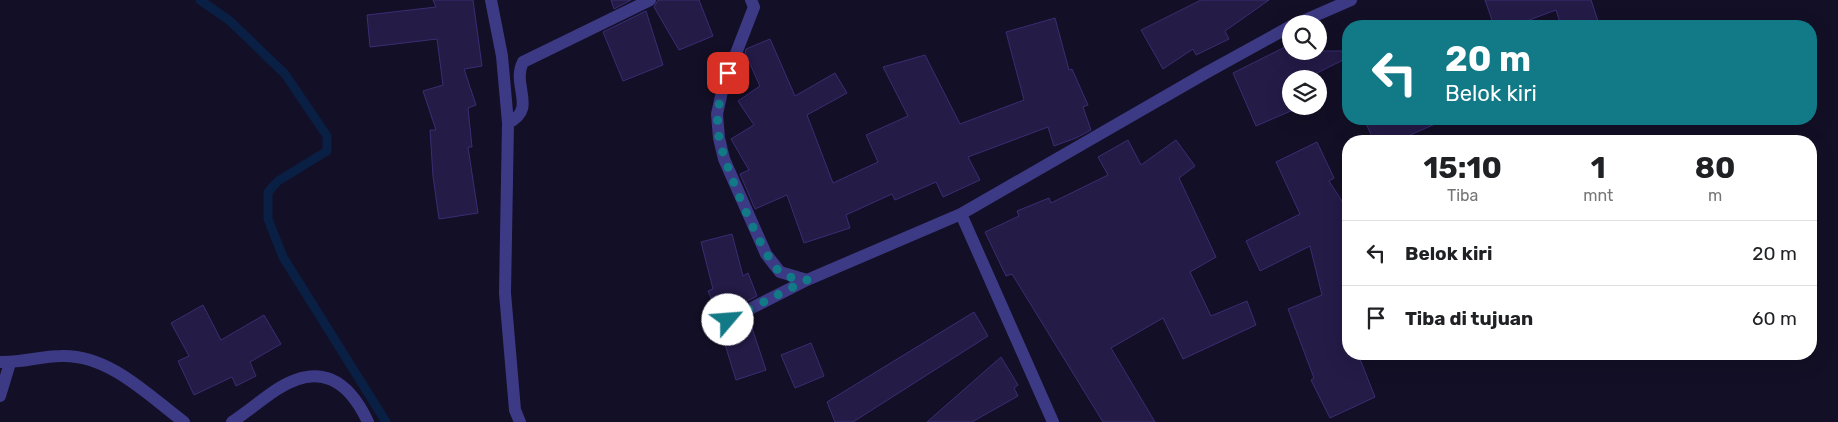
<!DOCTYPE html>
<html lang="id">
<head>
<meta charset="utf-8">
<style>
	body { margin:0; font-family:Rubik,sans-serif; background:#f2f2f2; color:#202124; height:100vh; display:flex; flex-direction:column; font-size:19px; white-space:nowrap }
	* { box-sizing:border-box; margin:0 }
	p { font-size:16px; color:#757577 }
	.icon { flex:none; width:28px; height:28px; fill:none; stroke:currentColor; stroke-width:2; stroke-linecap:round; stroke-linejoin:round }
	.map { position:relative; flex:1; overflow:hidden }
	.details { position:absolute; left:1342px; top:135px; width:475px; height:225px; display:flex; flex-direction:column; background:#fff; border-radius:20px; box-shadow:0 5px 20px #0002 }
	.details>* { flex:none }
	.top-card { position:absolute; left:1342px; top:20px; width:475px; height:105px; border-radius:20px; box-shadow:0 5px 20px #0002; background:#127987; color:#fff; overflow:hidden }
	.fabs { position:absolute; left:1282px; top:15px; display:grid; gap:10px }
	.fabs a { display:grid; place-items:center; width:45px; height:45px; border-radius:50%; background:#fff; box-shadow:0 5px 20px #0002; font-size:25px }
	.pin { position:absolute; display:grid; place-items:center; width:42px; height:42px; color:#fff; margin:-21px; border-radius:10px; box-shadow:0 2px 8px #0006 }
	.me { position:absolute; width:55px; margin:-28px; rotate:63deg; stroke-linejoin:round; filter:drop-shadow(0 0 4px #0008) }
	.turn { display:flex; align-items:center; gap:18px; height:105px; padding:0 20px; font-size:22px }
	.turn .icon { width:65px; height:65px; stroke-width:2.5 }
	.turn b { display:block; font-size:35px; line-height:42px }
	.eta { display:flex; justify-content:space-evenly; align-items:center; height:85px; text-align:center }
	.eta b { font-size:30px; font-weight:700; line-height:35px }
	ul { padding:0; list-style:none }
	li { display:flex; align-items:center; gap:15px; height:65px; padding:0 20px; border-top:1px solid #e0e0e0 }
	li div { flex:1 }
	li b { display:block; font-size:19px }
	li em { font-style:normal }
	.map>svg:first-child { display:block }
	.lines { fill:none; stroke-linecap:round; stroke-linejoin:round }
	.stream { stroke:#0a1f44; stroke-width:9 }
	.building { fill:#241b47; stroke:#3b2d73 }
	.minor { stroke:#3d3a85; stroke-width:12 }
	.route { stroke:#127987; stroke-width:9; stroke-dasharray:0 16.2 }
</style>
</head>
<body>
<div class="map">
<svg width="1838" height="422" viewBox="0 0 1838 422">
	<rect width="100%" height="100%" fill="#130f26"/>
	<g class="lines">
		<path class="stream" d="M 200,0 L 230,21 L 285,74 L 327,136 L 327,151 L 278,181 L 268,192 L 268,219 L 283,257 L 386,422"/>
	</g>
	<path class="building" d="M 433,0 L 473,0 L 482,66 L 464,69 L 476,105 L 468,108 L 472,147 L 468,147 L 478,213 L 439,219 L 433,176 L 430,130 L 436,130 L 423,91 L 443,85 L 437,39 L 370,47 L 367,15 L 436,7 Z
		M 611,0 L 631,0 L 614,9 Z
		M 658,0 L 699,0 L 713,36 L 679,50 L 654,7 Z
		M 1201,0 L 1269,0 L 1225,31 L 1229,39 L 1196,55 L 1193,49 L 1163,69 L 1141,30 Z
		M 1485,0 L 1591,0 L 1598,21 L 1582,26 L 1561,26 L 1556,10 L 1513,26 L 1494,26 Z
		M 646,11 L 663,65 L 623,81 L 603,32 Z
		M 1055,18 L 1069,70 L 1072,69 L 1088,105 L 1083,107 L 1091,130 L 1076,138 L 1054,146 L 1048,127 L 968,157 L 980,180 L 943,197 L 936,182 L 895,200 L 892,194 L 846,215 L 850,228 L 804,243 L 787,195 L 755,209 L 740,174 L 749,170 L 731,139 L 754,125 L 738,101 L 760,86 L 745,53 L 746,49 L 770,39 L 795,96 L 835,73 L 847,93 L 807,115 L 833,183 L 878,162 L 866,135 L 908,116 L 883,67 L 925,55 L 960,124 L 1024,100 L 1006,32 Z
		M 1291,44 L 1291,51 L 1349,51 L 1349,57 L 1305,79 L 1291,79 L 1291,106 L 1300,107 L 1256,126 L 1233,73 Z
		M 1364,119 L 1446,119 L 1397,141 L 1374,141 Z
		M 1128,140 L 1141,165 L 1176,140 L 1195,166 L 1179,178 L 1216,257 L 1190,272 L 1211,316 L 1247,301 L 1256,325 L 1183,359 L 1163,318 L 1111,348 L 1155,422 L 1103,422 L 1012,274 L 1006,276 L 985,232 L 1019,216 L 1017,211 L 1049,198 L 1051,203 L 1108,175 L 1098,157 Z
		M 1317,142 L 1334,178 L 1329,181 L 1349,212 L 1349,354 L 1358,354 L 1375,397 L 1330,418 L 1311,380 L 1314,378 L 1288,309 L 1322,295 L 1310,246 L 1260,271 L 1246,241 L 1300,214 L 1276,162 Z
		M 732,234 L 743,276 L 748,273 L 757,296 L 724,313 L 720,319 L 708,291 L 713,289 L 701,242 Z
		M 203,305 L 221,340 L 264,315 L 281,344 L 250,362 L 256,376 L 236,386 L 232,377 L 194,395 L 178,361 L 189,356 L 171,323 Z
		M 974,312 L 988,336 L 853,422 L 835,422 L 827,402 Z
		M 749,319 L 766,370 L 736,380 L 723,338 L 728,337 L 724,327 L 731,327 Z
		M 811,343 L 824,376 L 795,388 L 781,355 Z
		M 1001,357 L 1018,385 L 1014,388 L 1018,396 L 972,422 L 927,422 Z"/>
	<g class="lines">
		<path class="minor" d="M 491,0 L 502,56 L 508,123 L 505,293 L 515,410 L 520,422
			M 751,0 L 754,7 L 723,87 L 717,114 L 719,138 L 724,159 L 766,254 L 780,272 L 807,280 L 961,214 L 1204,74 L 1291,26
			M 1296,24 L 1351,0
			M 508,123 C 538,109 511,85 523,62 L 650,0
			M 961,214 L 1053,422
			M 728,320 L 807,280
			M 0,362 C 21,363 41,356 61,356 C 109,354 149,396 184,422
			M 0,396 L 10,363
			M 232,422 C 247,412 261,400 276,390 C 319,362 348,379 368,422"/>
	</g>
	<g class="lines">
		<path class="route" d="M 728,73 C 720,94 715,115 719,137 C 722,160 764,261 781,273 C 789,278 799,279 807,280 L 728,320"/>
	</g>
</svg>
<div class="fabs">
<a><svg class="icon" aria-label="search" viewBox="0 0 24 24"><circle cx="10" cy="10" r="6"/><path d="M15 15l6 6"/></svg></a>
<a><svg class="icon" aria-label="layers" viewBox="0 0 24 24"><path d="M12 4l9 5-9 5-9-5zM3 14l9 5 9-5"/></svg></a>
</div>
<div class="pin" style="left:728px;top:73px;background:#d93025"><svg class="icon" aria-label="arrive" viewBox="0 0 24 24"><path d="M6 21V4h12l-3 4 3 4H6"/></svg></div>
<svg class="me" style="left:728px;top:320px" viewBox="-20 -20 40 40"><circle r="19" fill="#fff"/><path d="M0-13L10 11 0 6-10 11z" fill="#127987"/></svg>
<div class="top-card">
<div class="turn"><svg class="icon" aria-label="left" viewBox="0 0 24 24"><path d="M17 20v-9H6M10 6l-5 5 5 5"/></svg><div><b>20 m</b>Belok kiri</div></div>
</div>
<section class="details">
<div class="eta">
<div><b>15:10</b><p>Tiba</p></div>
<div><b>1</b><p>mnt</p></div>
<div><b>80</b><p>m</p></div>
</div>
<ul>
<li><svg class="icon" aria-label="left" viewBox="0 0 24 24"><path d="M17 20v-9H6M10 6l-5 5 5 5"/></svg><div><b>Belok kiri</b></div><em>20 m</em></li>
<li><svg class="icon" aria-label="arrive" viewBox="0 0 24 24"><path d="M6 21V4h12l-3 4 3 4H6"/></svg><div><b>Tiba di tujuan</b></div><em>60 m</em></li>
</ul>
</section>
</div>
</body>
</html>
